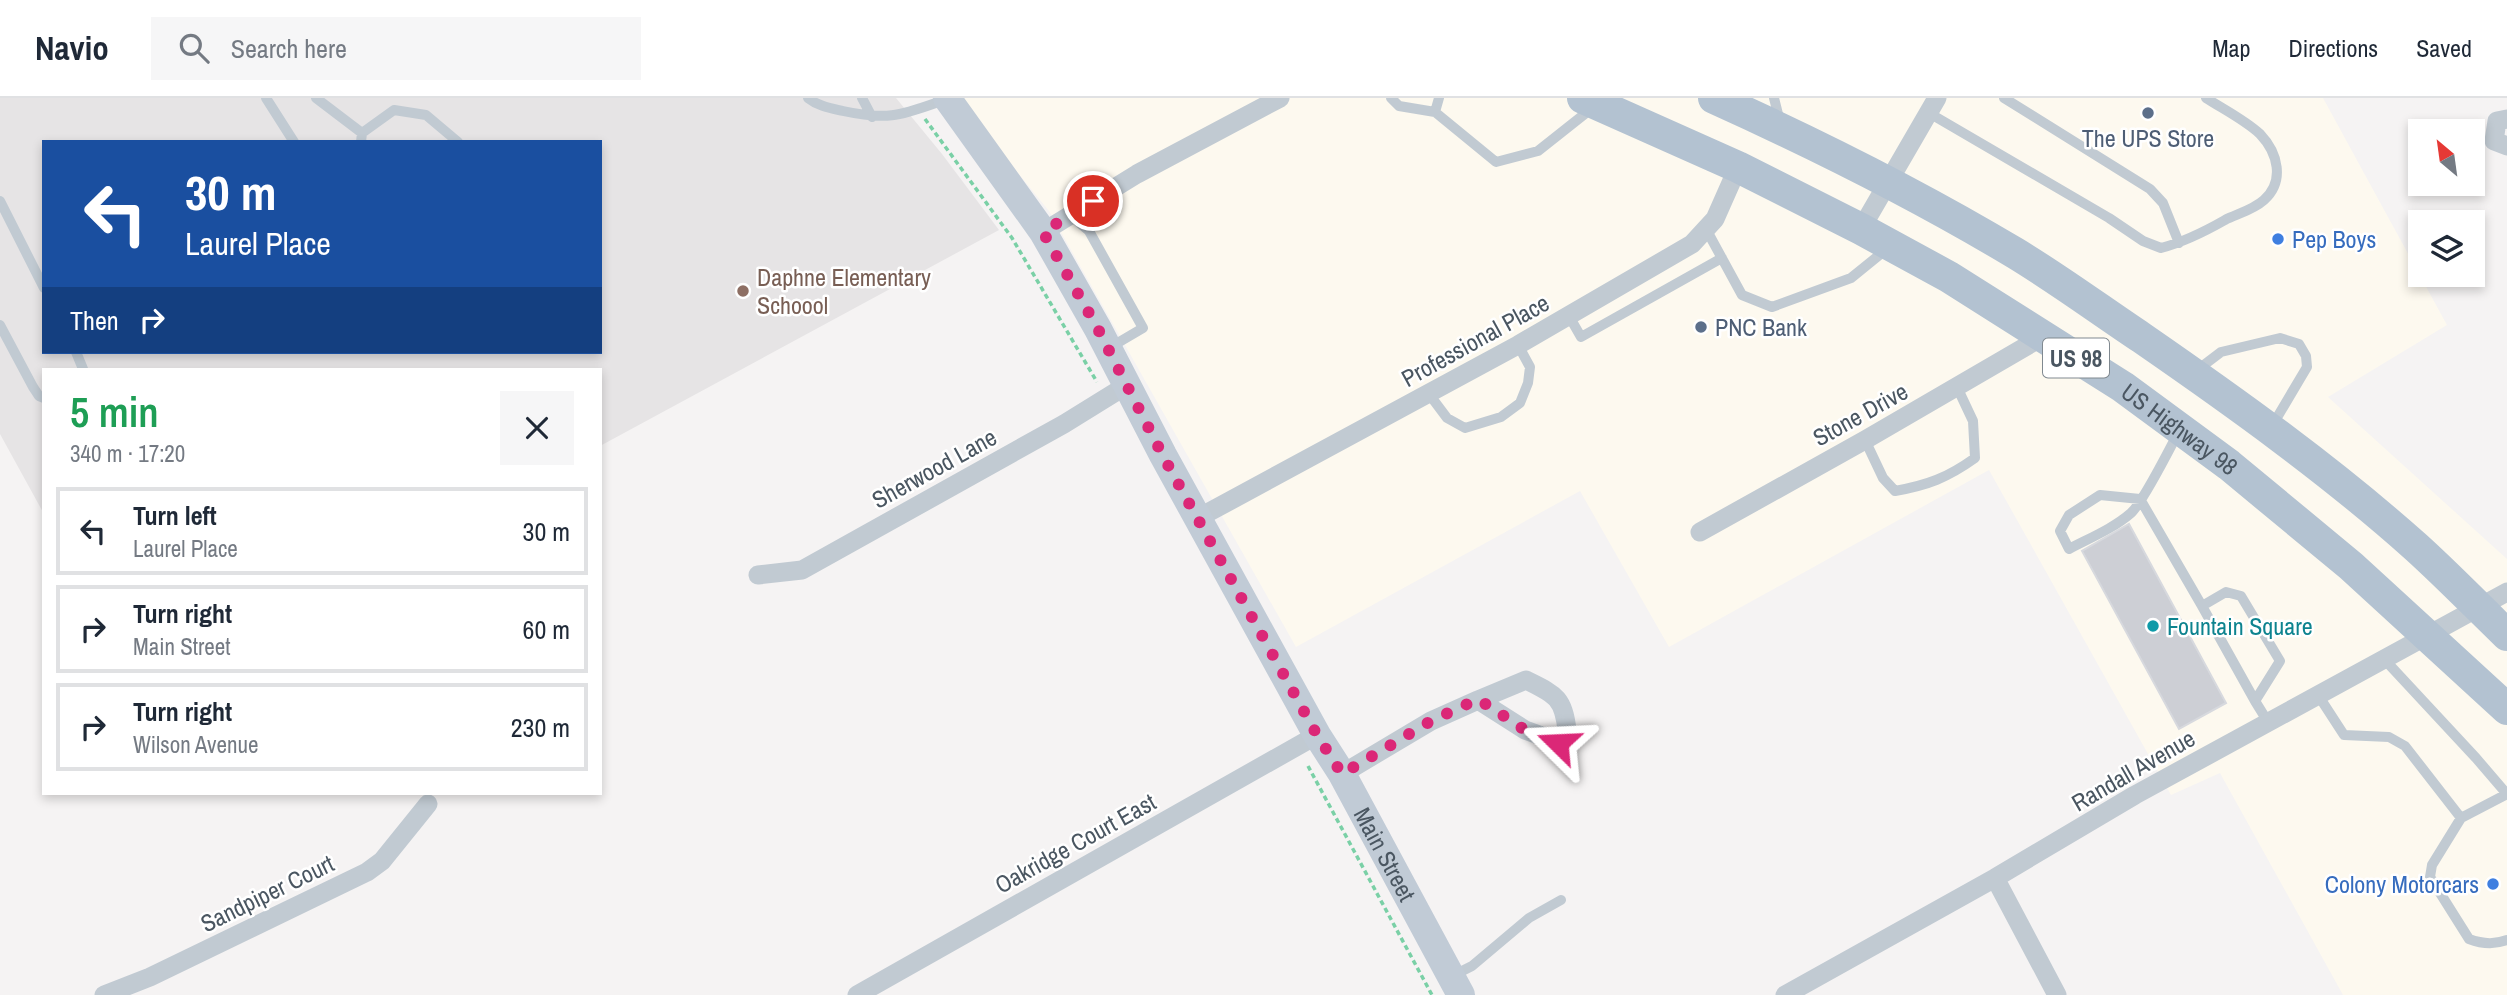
<!DOCTYPE html>
<html lang="en">
<head>
<meta charset="utf-8">
<style>
	body { margin:0; font-family:"Archivo Narrow",sans-serif; background:#f6f6f7; color:#1f2937; height:100vh; display:flex; flex-direction:column; font-size:26px; white-space:nowrap }
	* { box-sizing:border-box; margin:0 }
	p { font-size:23px; color:#747a83 }
	.icon { flex:none; width:38px; height:38px; fill:none; stroke:currentColor; stroke-width:2; stroke-linecap:round; stroke-linejoin:round }
	.map { position:relative; flex:1; overflow:hidden }
	.side { position:absolute; left:42px; top:270px; width:560px; height:427px; display:flex; flex-direction:column; background:#fff; border-radius:0px; box-shadow:0 4px 10px #0003 }
	.side>* { flex:none }
	.banner { position:absolute; left:42px; top:42px; width:560px; height:214px; border-radius:0px; box-shadow:0 4px 10px #0003; background:#1a4fa0; color:#fff; overflow:hidden }
	.needle { width:46px; rotate:331deg }
	.tools { position:absolute; left:2408px; top:21px; display:grid; gap:14px }
	.tools a { display:grid; place-items:center; width:77px; height:77px; border-radius:0px; background:#fff; box-shadow:0 4px 10px #0003; font-size:35px }
	.pin { position:absolute; display:grid; place-items:center; width:60px; height:60px; color:#fff; margin:-30px; border:4px solid #fff; border-radius:50%; box-shadow:0 2px 7px #0007 }
	.me { position:absolute; width:77px; margin:-38px; rotate:291deg; stroke-linejoin:round; filter:drop-shadow(0 0 5px #0008) }
	.turn { display:flex; align-items:center; gap:24px; height:147px; padding:0 28px; font-size:32px }
	.turn .icon { width:91px; height:91px; stroke-width:2.5 }
	.turn b { display:block; font-size:49px; line-height:60px }
	.then { display:flex; align-items:center; height:66px; padding:0 28px; background:#0003; gap:14px; font-size:26px }
	.round { display:grid; place-items:center; flex:none; width:74px; height:74px; border-radius:0px; background:#f6f6f7 }
	.overview { display:flex; align-items:center; justify-content:space-between; height:119px; padding:0 28px }
	h1 { font-size:42px; font-weight:600; line-height:52px; color:#1e9e55 }
	ul { padding:0; list-style:none }
	li { display:flex; align-items:center; gap:21px; height:88px; margin:0 14px 10px; padding:0 14px; border:4px solid #e0e1e3; border-radius:0px }
	li div { flex:1 }
	li b { display:block; font-size:26px }
	li em { font-style:normal }
	header { display:flex; align-items:center; gap:42px; box-sizing:border-box; height:98px; padding:0 35px; background:#fff; border-bottom:2px solid #e0e1e3 }
	header strong { font-size:33px }
	nav { display:flex; gap:38px; margin-inline-start:auto; font-size:24px }
	.search { width:490px; height:63px; background:#f6f6f7; display:flex; align-items:center; gap:18px; box-sizing:border-box; padding:0 24px; border-radius:0px; color:#747a83; font-size:26px }
	.map>svg:first-child { display:block }
	.commercial { fill:#fdf9ef }
	.education { fill:#e6e4e5; fill-rule:evenodd }
	.building { fill:#cdcfd5; stroke:#d7d9de; stroke-width:2 }
	.lines { fill:none; stroke-linecap:round; stroke-linejoin:round }
	.path { stroke:#7ad0a6; stroke-width:3.5; stroke-dasharray:5 3.5; stroke-linecap:butt }
	.service { stroke:#c1cad2; stroke-width:10 }
	.minor { stroke:#c1cad2; stroke-width:19 }
	.secondary { stroke:#c1cbd6; stroke-width:28 }
	.primary { stroke:#b3c2d1; stroke-width:32 }
	.route { stroke:#db2777; stroke-width:12; stroke-dasharray:0 21.6 }
	.service-dot { fill:#5c6f8a; stroke:#fff; stroke-width:2.5 }
	.shop-dot { fill:#3f7fe0; stroke:#fff; stroke-width:2.5 }
	.education-dot { fill:#8d6e63; stroke:#fff; stroke-width:2.5 }
	.culture-dot { fill:#0f9aa8; stroke:#fff; stroke-width:2.5 }
	.labels { text-anchor:middle; dominant-baseline:central; stroke-width:5; stroke-linejoin:round; paint-order:stroke }
	.shield { fill:#fff; stroke:#808990; stroke-width:2 }
	.shield-label { font-size:23px; font-weight:bold; fill:#4a5661 }
	.service-label { font-size:24px; fill:#4e5e75; stroke:#fff }
	.shop-label { font-size:24px; fill:#366cbe; stroke:#fff; text-anchor:start }
	.education-label { font-size:24px; fill:#785e54; stroke:#fff; text-anchor:start }
	.street-label { font-size:24px; fill:#4a5661; stroke:#fff }
	.culture-label { font-size:24px; fill:#0d838f; stroke:#fff; text-anchor:start }
</style>
</head>
<body>
<header>
<strong>Navio</strong>
<div class="search"><svg class="icon" aria-label="search" viewBox="0 0 24 24"><circle cx="10" cy="10" r="6"/><path d="M15 15l6 6"/></svg>Search here</div>
<nav><a>Map</a><a>Directions</a><a>Saved</a></nav>
</header>
<div class="map">
<svg width="2507" height="897" viewBox="0 0 2507 897">
	<rect width="100%" height="100%" fill="#f5f3f3"/>
	<path class="commercial" d="M 957,0 L 2323,0 L 2447,227 L 2328,299 L 2507,461 L 2507,897 L 2343,897 L 2220,675 L 2171,697 L 1989,372 L 1669,549 L 1580,393 L 1296,549 L 1049,113 Z"/>
	<path class="education" d="M 0,0 L 896,0 L 942,56 L 999,132 L 600,348 L 600,271 L 44,271 L 44,416 L 0,336 ZM 44,44 L 600,44 L 600,254 L 44,254 Z"/>
	<path class="building" d="M 2129,426 L 2226,605 L 2179,631 L 2082,453 Z"/>
	<g class="lines">
		<path class="path" d="M 925,21 L 1012,140 L 1097,284
			M 1308,668 L 1432,897"/>
		<path class="service" d="M 266,0 L 294,44
			M 316,0 L 362,35
			M 808,0 C 818,8 830,10 843,13 C 890,23 901,17 944,2
			M 862,0 L 872,19
			M 1391,0 L 1399,8 L 1435,14
			M 1439,0 L 1435,14 L 1496,64 L 1538,53 L 1591,11
			M 1774,0 L 1780,24
			M 2004,0 L 2150,91 L 2163,105 L 2179,145
			M 1929,15 L 2109,120 L 2143,143 L 2161,150 C 2184,144 2204,134 2225,122 C 2237,116 2253,112 2264,102 C 2285,83 2278,55 2260,36 C 2245,22 2223,11 2206,0
			M 361,44 L 362,35 L 394,12 L 426,17 L 458,44
			M 0,103 L 44,190
			M 1070,117 L 1089,133 L 1143,230 L 1109,250
			M 1706,131 L 1742,197 L 1772,209 L 1851,180 L 1888,150
			M 1569,218 L 1581,239 L 1722,160
			M 0,227 L 33,289 L 39,298 L 44,300
			M 76,254 L 83,271
			M 2196,273 L 2221,254 L 2280,240 L 2299,246 L 2306,258 L 2307,269 L 2272,328
			M 1429,296 L 1447,320 L 1465,330 L 1501,319 L 1520,305 L 1528,285 L 1530,269 L 1518,247
			M 2178,335 C 2169,352 2143,404 2131,415 C 2114,430 2090,440 2069,451 L 2060,433 L 2069,417 L 2100,397 L 2140,401 L 2202,508
			M 1865,342 L 1883,380 L 1895,393 C 1928,387 1947,380 1975,360 L 1973,323 L 1957,289
			M 2384,561 L 2476,660 L 2506,695
			M 2318,597 L 2344,637 L 2389,639 L 2405,648 L 2461,720 L 2432,767 L 2430,779 L 2469,841 C 2482,846 2494,847 2507,842
			M 2255,603 L 2202,508 L 2226,494 L 2241,498 L 2280,563 L 2255,603 L 2268,624
			M 2461,720 L 2507,696
			M 1454,877 L 1472,868 L 1529,820 L 1561,802"/>
		<path class="minor" d="M 2507,21 L 2497,23 L 2494,43 L 2507,48
			M 1861,131 L 1937,0
			M 1043,134 L 1137,76 L 1280,0
			M 1198,420 L 1518,247 L 1692,146 L 1715,121 L 1738,69
			M 1700,434 L 1865,342 L 2042,239
			M 758,477 L 802,472 L 1064,326 L 1127,287
			M 1526,582 C 1554,596 1564,599 1567,633 L 1558,644 L 1525,632 L 1478,602 Z
			M 1342,676 L 1431,623 L 1478,602
			M 1995,780 L 2057,897
			M 104,897 L 150,879 L 367,774 L 382,763 L 428,706
			M 857,897 L 1317,637
			M 1785,897 L 1995,780 L 2135,697 L 2507,494"/>
		<path class="secondary" id="s1" d="M 947,0 L 1043,134 L 1098,231 L 1163,357 L 1317,637 L 1342,676 L 1461,897"/>
		<g class="primary">
			<path id="s2" d="M 1583,0 L 1738,69 L 1861,131 L 1949,179 L 2123,289 L 2229,367 L 2351,468 L 2507,611"/>
			<path d="M 1714,0 C 1816,46 1918,97 2015,155 C 2058,181 2100,212 2142,240 C 2236,305 2331,373 2416,449 C 2447,477 2477,508 2507,537"/>
		</g>
	</g>
	<g class="lines">
		<path class="route" d="M 1093,103 L 1043,134 L 1098,231 L 1163,358 L 1317,637 L 1342,676 L 1431,623 L 1478,601 L 1525,632 L 1558,645"/>
	</g>
	<g class="service-dot">
		<circle cx="2148" cy="15" r="7"/>
		<circle cx="1701" cy="229" r="7"/>
	</g>
	<g class="shop-dot">
		<circle cx="2278" cy="141" r="7"/>
		<circle cx="2493" cy="786" r="7"/>
	</g>
	<circle class="education-dot" cx="743" cy="193" r="7"/>
	<circle class="culture-dot" cx="2153" cy="528" r="7"/>
	<g class="labels">
		<rect class="shield" x="2043" y="240.5" width="66" height="39" rx="5"/>
		<g class="shield-label">
			<text x="2076" y="260">US 98</text>
		</g>
		<g class="service-label">
			<text x="2148" y="40">The UPS Store</text>
			<text x="1715" y="229" text-anchor="start">PNC Bank</text>
		</g>
		<g class="shop-label">
			<text x="2292" y="141">Pep Boys</text>
			<text x="2479" y="786" text-anchor="end">Colony Motorcars</text>
		</g>
		<g class="education-label">
			<text x="757" y="179">Daphne Elementary<tspan x="757" dy="28">Schoool</tspan></text>
		</g>
		<g class="street-label">
			<text transform="translate(1475 242) rotate(-29)">Professional Place</text>
			<text transform="translate(1860 316) rotate(-29)">Stone Drive</text>
			<text stroke="none"><textPath href="#s2" startOffset="684">US Highway 98</textPath></text>
			<text transform="translate(934 370) rotate(-29)">Sherwood Lane</text>
			<text transform="translate(2133 672) rotate(-30)">Randall Avenue</text>
			<text transform="translate(1075 745) rotate(-29)">Oakridge Court East</text>
			<text stroke="none"><textPath href="#s1" startOffset="875">Main Street</textPath></text>
			<text transform="translate(267 795) rotate(-26)">Sandpiper Court</text>
		</g>
		<g class="culture-label">
			<text x="2167" y="528">Fountain Square</text>
		</g>
	</g>
</svg>
<div class="tools">
<a><svg class="needle" viewBox="-14 -14 28 28"><path d="M0-13l5 13h-10z" fill="#e53935"/><path d="M0 13l5-13h-10z" fill="#747a83"/></svg></a>
<a><svg class="icon" aria-label="layers" viewBox="0 0 24 24"><path d="M12 4l9 5-9 5-9-5zM3 14l9 5 9-5"/></svg></a>
</div>
<div class="pin" style="left:1093px;top:103px;background:#d93025"><svg class="icon" aria-label="arrive" viewBox="0 0 24 24"><path d="M6 21V4h12l-3 4 3 4H6"/></svg></div>
<svg class="me" style="left:1558px;top:645px" viewBox="-20 -20 40 40"><path d="M0-17L14 15 0 8-14 15z" fill="#db2777" stroke="#fff" stroke-width="4"/></svg>
<div class="banner">
<div class="turn"><svg class="icon" aria-label="left" viewBox="0 0 24 24"><path d="M17 20v-9H6M10 6l-5 5 5 5"/></svg><div><b>30 m</b>Laurel Place</div></div>
<div class="then">Then<svg class="icon" aria-label="right" viewBox="0 0 24 24"><path d="M7 20v-9h11M14 6l5 5-5 5"/></svg></div>
</div>
<section class="side">
<div class="overview"><div><h1>5 min</h1><p>340 m · 17:20</p></div><a class="round"><svg class="icon" aria-label="close" viewBox="0 0 24 24"><path d="M6 6l12 12M18 6L6 18"/></svg></a></div>
<ul>
<li><svg class="icon" aria-label="left" viewBox="0 0 24 24"><path d="M17 20v-9H6M10 6l-5 5 5 5"/></svg><div><b>Turn left</b><p>Laurel Place</p></div><em>30 m</em></li>
<li><svg class="icon" aria-label="right" viewBox="0 0 24 24"><path d="M7 20v-9h11M14 6l5 5-5 5"/></svg><div><b>Turn right</b><p>Main Street</p></div><em>60 m</em></li>
<li><svg class="icon" aria-label="right" viewBox="0 0 24 24"><path d="M7 20v-9h11M14 6l5 5-5 5"/></svg><div><b>Turn right</b><p>Wilson Avenue</p></div><em>230 m</em></li>
</ul>
</section>
</div>
</body>
</html>
